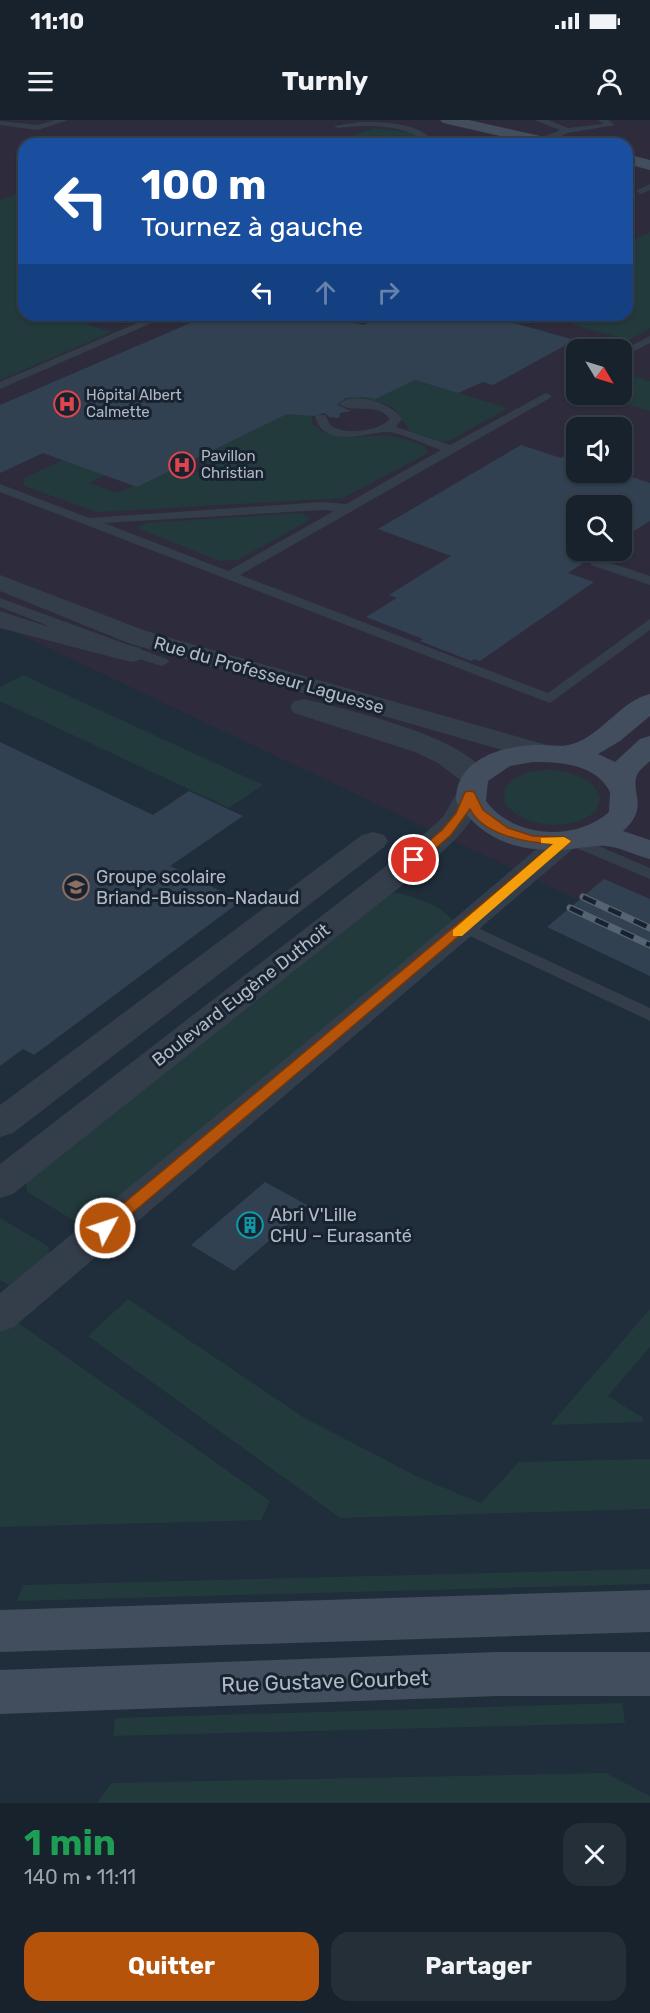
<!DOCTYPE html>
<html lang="fr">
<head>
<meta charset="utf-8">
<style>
	body { margin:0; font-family:Rubik,sans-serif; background:#252f38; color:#f1f3f6; height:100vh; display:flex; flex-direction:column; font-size:22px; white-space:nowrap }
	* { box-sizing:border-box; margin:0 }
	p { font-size:20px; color:#9fa4a9 }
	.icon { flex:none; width:33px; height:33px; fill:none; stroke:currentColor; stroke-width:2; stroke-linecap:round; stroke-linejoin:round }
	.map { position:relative; height:1683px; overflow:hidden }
	.details { display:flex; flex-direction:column; background:#18222c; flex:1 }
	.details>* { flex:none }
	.guide { position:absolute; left:18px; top:18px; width:615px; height:183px; border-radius:18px; box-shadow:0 2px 4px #0004,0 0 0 2px #363f48; background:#1a4fa0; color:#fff; overflow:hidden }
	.needle { width:39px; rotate:128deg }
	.tools { position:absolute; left:566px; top:219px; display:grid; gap:12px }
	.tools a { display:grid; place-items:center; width:66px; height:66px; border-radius:12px; background:#18222c; box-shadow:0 2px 4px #0004,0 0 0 2px #363f48; font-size:30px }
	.pin { position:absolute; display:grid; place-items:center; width:51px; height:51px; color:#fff; margin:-26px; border:3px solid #fff; border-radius:50%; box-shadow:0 2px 6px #0007 }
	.me { position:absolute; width:66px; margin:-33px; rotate:50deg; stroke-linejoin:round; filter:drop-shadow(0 0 4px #0008) }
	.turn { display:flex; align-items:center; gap:21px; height:126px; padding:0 24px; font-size:27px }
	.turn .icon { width:78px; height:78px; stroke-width:2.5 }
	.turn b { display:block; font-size:42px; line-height:51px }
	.lanes { display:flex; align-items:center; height:57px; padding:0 24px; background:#0003; justify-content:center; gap:30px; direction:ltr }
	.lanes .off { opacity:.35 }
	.round { display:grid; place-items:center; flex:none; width:63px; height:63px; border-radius:18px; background:#252f38 }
	.overview { display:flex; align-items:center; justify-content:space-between; height:102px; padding:0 24px }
	h1 { font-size:36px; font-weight:700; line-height:45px; color:#1e9e55 }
	.button { display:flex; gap:12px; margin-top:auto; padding:12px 24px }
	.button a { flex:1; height:69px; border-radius:18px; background:#b45309; color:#fff; font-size:24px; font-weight:700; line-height:69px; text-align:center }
	.button a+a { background:#252f38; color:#f1f3f6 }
	.status { display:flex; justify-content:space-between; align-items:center; height:42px; padding:0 30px; background:#18222c; direction:ltr }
	.status svg { height:16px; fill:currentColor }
	header { display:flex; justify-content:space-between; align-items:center; height:78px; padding:0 24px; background:#18222c; font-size:27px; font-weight:700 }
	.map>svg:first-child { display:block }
	.medical { fill:#2e2c3c; fill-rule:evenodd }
	.green { fill:#223a3c }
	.building { fill:#324152 }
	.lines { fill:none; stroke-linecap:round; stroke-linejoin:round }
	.lane { fill:#343e4b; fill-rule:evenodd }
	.street { fill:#343e4b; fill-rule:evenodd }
	.secondary { fill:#424e5e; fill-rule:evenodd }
	.rail-casing { stroke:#566372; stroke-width:7 }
	.rail { stroke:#192330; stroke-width:4.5; stroke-dasharray:14; stroke-linecap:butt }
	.route { fill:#b45309; stroke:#753606; stroke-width:1.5 }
	.slow { fill:#f59e0b }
	.labels { text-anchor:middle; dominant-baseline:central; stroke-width:6; stroke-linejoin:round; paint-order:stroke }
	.far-poi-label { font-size:15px; fill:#afb9c7; stroke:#192330; text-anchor:start }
	.street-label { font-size:18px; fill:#afb9c7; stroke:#192330 }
	.poi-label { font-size:18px; fill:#afb9c7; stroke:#192330; text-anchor:start }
	.near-street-label { font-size:21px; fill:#afb9c7; stroke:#192330 }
</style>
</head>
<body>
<div class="status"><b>11:10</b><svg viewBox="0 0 49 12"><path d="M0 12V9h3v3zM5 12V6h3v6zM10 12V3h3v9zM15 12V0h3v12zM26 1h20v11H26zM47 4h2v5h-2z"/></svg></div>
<header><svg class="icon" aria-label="menu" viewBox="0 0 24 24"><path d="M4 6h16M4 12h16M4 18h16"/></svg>Turnly<svg class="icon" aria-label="person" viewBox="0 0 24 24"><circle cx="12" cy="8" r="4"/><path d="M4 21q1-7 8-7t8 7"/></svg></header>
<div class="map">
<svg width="650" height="1683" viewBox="0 0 650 1683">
	<rect width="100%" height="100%" fill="#202d3b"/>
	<path class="medical" d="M 0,0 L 650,0 L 650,814 L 0,505 ZM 24,24 L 627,24 L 627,195 L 24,195 ZM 576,230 L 621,230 L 621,274 L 576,274 ZM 576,308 L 621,308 L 621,352 L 576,352 ZM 576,386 L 621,386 L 621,430 L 576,430 Z"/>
	<path class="green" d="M 374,8 L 407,12 L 420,17 L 419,22 L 285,24 L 351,16 Z
		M 24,71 L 24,195 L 82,195 L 86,204 L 112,212 L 0,260 L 0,80 Z
		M 650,112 L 650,208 L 629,220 L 571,204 L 573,202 C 562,198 550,198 538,195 L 519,205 L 484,195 L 627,195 L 627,123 Z
		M 621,253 L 650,261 L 650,291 L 592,275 L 621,274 Z
		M 415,260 L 508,288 L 451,320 L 440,322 L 411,312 L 393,287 L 377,281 L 327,283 L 316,267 Z
		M 203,275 L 100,353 L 105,355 L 89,363 L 117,373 L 168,352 L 186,358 L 212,345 L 194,339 L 277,288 L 312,296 L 312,304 C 335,324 361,314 389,316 C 401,318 413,322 425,326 L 428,333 L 343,378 L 97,392 L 24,366 L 24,358 Z
		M 301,393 L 311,399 L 238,440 L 219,441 L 137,408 L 147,403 Z
		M 23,555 L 263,665 L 229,688 L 0,581 L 0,567 Z
		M 554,650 C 572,653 595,658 600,678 L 596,691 C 571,712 526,709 505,684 L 504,671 C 513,652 535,650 554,650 Z
		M 391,772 C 411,775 444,786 455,803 L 100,1097 L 74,1101 L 27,1072 L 26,1059 Z
		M 0,1098 L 48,1126 L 50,1137 L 12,1167 L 0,1160 Z
		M 128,1179 L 303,1297 L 418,1357 L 481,1383 L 519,1342 L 650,1339 L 650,1389 L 340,1398 L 88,1216 Z
		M 650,1189 L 650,1227 L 608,1276 L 642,1297 L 643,1302 L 550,1305 Z
		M 13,1199 L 270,1381 L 261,1400 L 0,1407 L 0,1212 Z
		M 650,1449 L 650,1464 L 17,1481 L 23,1465 Z
		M 622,1583 L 625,1603 L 113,1616 L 115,1598 Z
		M 606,1653 L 650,1676 L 650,1683 L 97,1683 L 111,1663 Z"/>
	<path class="building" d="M 209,195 L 328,195 L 363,205 L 385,195 L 484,195 L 575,220 L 493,265 L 483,262 L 458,273 L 415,260 L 375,279 L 364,277 L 345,278 L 337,285 L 351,291 L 340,293 L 339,298 L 329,297 L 325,293 L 313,296 L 287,294 L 137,367 L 43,333 L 0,353 L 0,285 Z
		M 521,325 L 561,338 L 564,336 L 576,339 L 576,352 L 617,352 L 650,363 L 650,401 L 621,419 L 621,386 L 576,386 L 576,430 L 604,430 L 568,453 L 594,462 L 480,541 L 474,539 L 471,541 L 420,521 L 423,519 L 366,497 L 397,478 L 389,475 L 451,436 L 378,409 Z
		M 0,622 L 153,695 L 189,671 L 243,696 L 170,746 L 241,781 L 34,935 L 23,929 L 0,946 Z
		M 604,759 L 650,779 L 650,856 L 547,807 Z
		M 265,1062 L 309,1086 L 234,1151 L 191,1125 Z"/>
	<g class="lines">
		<path class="lane" d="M 55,0 L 68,0 L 38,10 L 0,5 L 0,1 L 38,5 Z
			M 534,0 L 548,0 L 568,8 L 603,4 L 598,0 L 608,0 L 615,5 L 568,13 L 542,24 L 539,19 L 560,10 Z
			M 359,2 C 383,2 415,2 433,20 L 431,24 L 423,24 L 424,21 C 401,3 365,5 338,8 L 334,6 Z
			M 650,64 L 650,70 L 641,74 L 636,71 Z
			M 156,195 L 170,195 L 0,269 L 0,262 Z
			M 650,216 L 650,223 L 621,238 L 621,231 Z
			M 546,273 L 552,276 L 550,278 L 240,455 L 548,573 L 650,499 L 650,510 L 550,583 L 0,372 L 0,364 L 89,398 L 322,382 L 346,384 L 441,330 C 428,326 400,312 387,312 C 363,313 326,329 315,297 L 317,295 L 325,295 C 328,299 328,304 333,307 C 348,315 379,311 390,299 C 376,281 353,295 339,284 C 356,271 391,283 402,299 L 396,307 L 450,325 ZM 322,390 L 334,391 L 228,451 L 104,403 Z
			M 596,438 L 650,456 L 650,465 L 591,445 L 591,439 Z
			M 0,478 L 167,539 L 169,542 L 162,546 L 110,530 L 0,487 Z
			M 573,715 L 650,748 L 650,759 L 567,724 L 565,720 Z
			M 465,802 L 650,888 L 650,901 L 459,811 L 456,807 Z"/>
		<path class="street" d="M 0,455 L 146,511 L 554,627 L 558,633 L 554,639 L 544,642 L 534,639 L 128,523 L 0,471 Z
			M 0,491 L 43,505 L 140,528 L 144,534 L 140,540 L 131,542 L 0,508 Z
			M 304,579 C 350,590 438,611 474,641 C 480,645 484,653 489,659 L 484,665 L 475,668 L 484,675 C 473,706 449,726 425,747 L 13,1074 L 0,1078 L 0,1044 L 403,733 L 443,697 L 459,669 L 468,666 L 438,643 L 415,632 L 294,593 L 290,587 L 294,581 Z
			M 373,712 L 384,715 L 388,721 L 384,727 L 13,1013 L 0,1017 L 0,985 L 362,715 Z
			M 564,712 L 575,715 L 579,721 L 575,727 L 14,1207 L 0,1212 L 0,1173 L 395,849 L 553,715 Z"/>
		<path class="secondary" d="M 440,0 L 469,0 L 563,21 L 565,24 L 536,24 L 443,3 Z
			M 627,34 L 650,40 L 650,50 L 627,44 Z
			M 650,574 L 650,596 L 620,621 L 598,634 L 615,642 L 640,619 L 650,616 L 650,641 C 646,645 639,650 637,655 C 630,673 650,687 623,711 L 650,720 L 650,739 C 636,736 620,727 606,726 C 590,725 575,730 559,730 C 513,731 482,719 456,681 C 455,641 498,627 532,625 C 548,624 563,629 578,622 C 604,611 623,580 650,574 ZM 533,642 C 561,642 596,644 610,672 L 609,692 C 575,722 513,718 486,681 L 488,661 L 510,646 Z
			M 650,1470 L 650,1512 L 0,1532 L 0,1490 Z
			M 498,1532 L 650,1532 L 650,1576 L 498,1576 L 0,1594 L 0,1550 Z"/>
		<g class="rail-casing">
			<path id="rail" d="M 583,777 L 650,808
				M 570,788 L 650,825"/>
		</g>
		<use href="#rail" class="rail"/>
	</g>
	<path class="route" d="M 469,671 L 474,672 L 483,690 L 508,708 L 533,716 L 564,717 L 571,721 L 110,1112 L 99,1112 L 97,1108 L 99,1104 L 553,724 C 527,723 483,715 470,689 L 451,715 L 419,743 L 410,743 L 410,737 L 442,710 L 456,693 L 465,672 Z"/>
	<path class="slow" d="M 564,717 L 571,721 L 569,723 L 462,816 L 453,816 L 453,810 L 553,724 L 541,723 L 541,718 Z"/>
	<defs>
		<g id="hospital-ring" transform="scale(1.35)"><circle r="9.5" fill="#192330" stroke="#e0444e" stroke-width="1.5"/><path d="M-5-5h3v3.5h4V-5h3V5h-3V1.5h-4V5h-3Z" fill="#e0444e"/></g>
		<g id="school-ring" transform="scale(1.35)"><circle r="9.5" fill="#192330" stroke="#8d6e63" stroke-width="1.5"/><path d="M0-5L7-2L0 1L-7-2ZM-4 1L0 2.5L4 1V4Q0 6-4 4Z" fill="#8d6e63"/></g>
		<g id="building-ring" transform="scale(1.35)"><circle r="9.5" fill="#192330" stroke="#0f9aa8" stroke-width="1.5"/><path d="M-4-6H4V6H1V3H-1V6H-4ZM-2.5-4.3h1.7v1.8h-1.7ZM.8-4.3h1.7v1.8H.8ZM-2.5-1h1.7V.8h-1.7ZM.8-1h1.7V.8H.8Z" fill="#0f9aa8"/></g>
	</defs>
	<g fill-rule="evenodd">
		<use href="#hospital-ring" x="67" y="284"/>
		<use href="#hospital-ring" x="182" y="345"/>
		<use href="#school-ring" x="76" y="767"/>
		<use href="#building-ring" x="250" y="1105"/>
	</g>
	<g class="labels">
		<g class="far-poi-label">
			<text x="86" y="275">Hôpital Albert<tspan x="86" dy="17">Calmette</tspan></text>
			<text x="201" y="336">Pavillon<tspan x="201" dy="17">Christian</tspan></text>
		</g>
		<g class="street-label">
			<text transform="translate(269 555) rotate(16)">Rue du Professeur Laguesse</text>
			<text transform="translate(241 875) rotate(-38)">Boulevard Eugène Duthoit</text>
		</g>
		<g class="poi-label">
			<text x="96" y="757">Groupe scolaire<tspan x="96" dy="21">Briand-Buisson-Nadaud</tspan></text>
			<text x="270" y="1095">Abri V'Lille<tspan x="270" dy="21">CHU – Eurasanté</tspan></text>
		</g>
		<g class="near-street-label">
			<text transform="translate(325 1561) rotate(-2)">Rue Gustave Courbet</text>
		</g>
	</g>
</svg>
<div class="tools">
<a><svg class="needle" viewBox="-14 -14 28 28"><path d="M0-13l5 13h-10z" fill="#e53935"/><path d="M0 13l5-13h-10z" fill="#9fa4a9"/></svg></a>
<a><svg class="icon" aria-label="sound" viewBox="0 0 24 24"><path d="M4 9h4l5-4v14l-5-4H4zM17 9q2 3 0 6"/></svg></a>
<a><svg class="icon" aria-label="search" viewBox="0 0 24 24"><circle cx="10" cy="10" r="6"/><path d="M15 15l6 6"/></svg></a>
</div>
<div class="pin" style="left:414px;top:740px;background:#d93025"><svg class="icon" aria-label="arrive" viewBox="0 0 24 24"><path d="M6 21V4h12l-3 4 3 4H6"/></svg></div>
<svg class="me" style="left:105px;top:1108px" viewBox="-20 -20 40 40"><circle r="17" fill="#b45309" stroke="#fff" stroke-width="3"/><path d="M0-11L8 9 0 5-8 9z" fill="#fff"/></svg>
<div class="guide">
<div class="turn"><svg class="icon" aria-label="left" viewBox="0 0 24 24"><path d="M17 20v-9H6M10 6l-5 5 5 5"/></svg><div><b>100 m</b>Tournez à gauche</div></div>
<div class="lanes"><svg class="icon" aria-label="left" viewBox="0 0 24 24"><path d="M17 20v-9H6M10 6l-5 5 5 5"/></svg><svg class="icon off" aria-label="ahead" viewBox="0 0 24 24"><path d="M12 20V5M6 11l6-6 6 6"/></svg><svg class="icon off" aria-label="right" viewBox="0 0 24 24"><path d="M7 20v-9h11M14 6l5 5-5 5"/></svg></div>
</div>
</div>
<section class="details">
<div class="overview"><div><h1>1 min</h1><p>140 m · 11:11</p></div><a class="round"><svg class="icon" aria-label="close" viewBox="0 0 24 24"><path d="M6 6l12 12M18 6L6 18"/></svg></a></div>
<div class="button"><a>Quitter</a><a>Partager</a></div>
</section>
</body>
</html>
